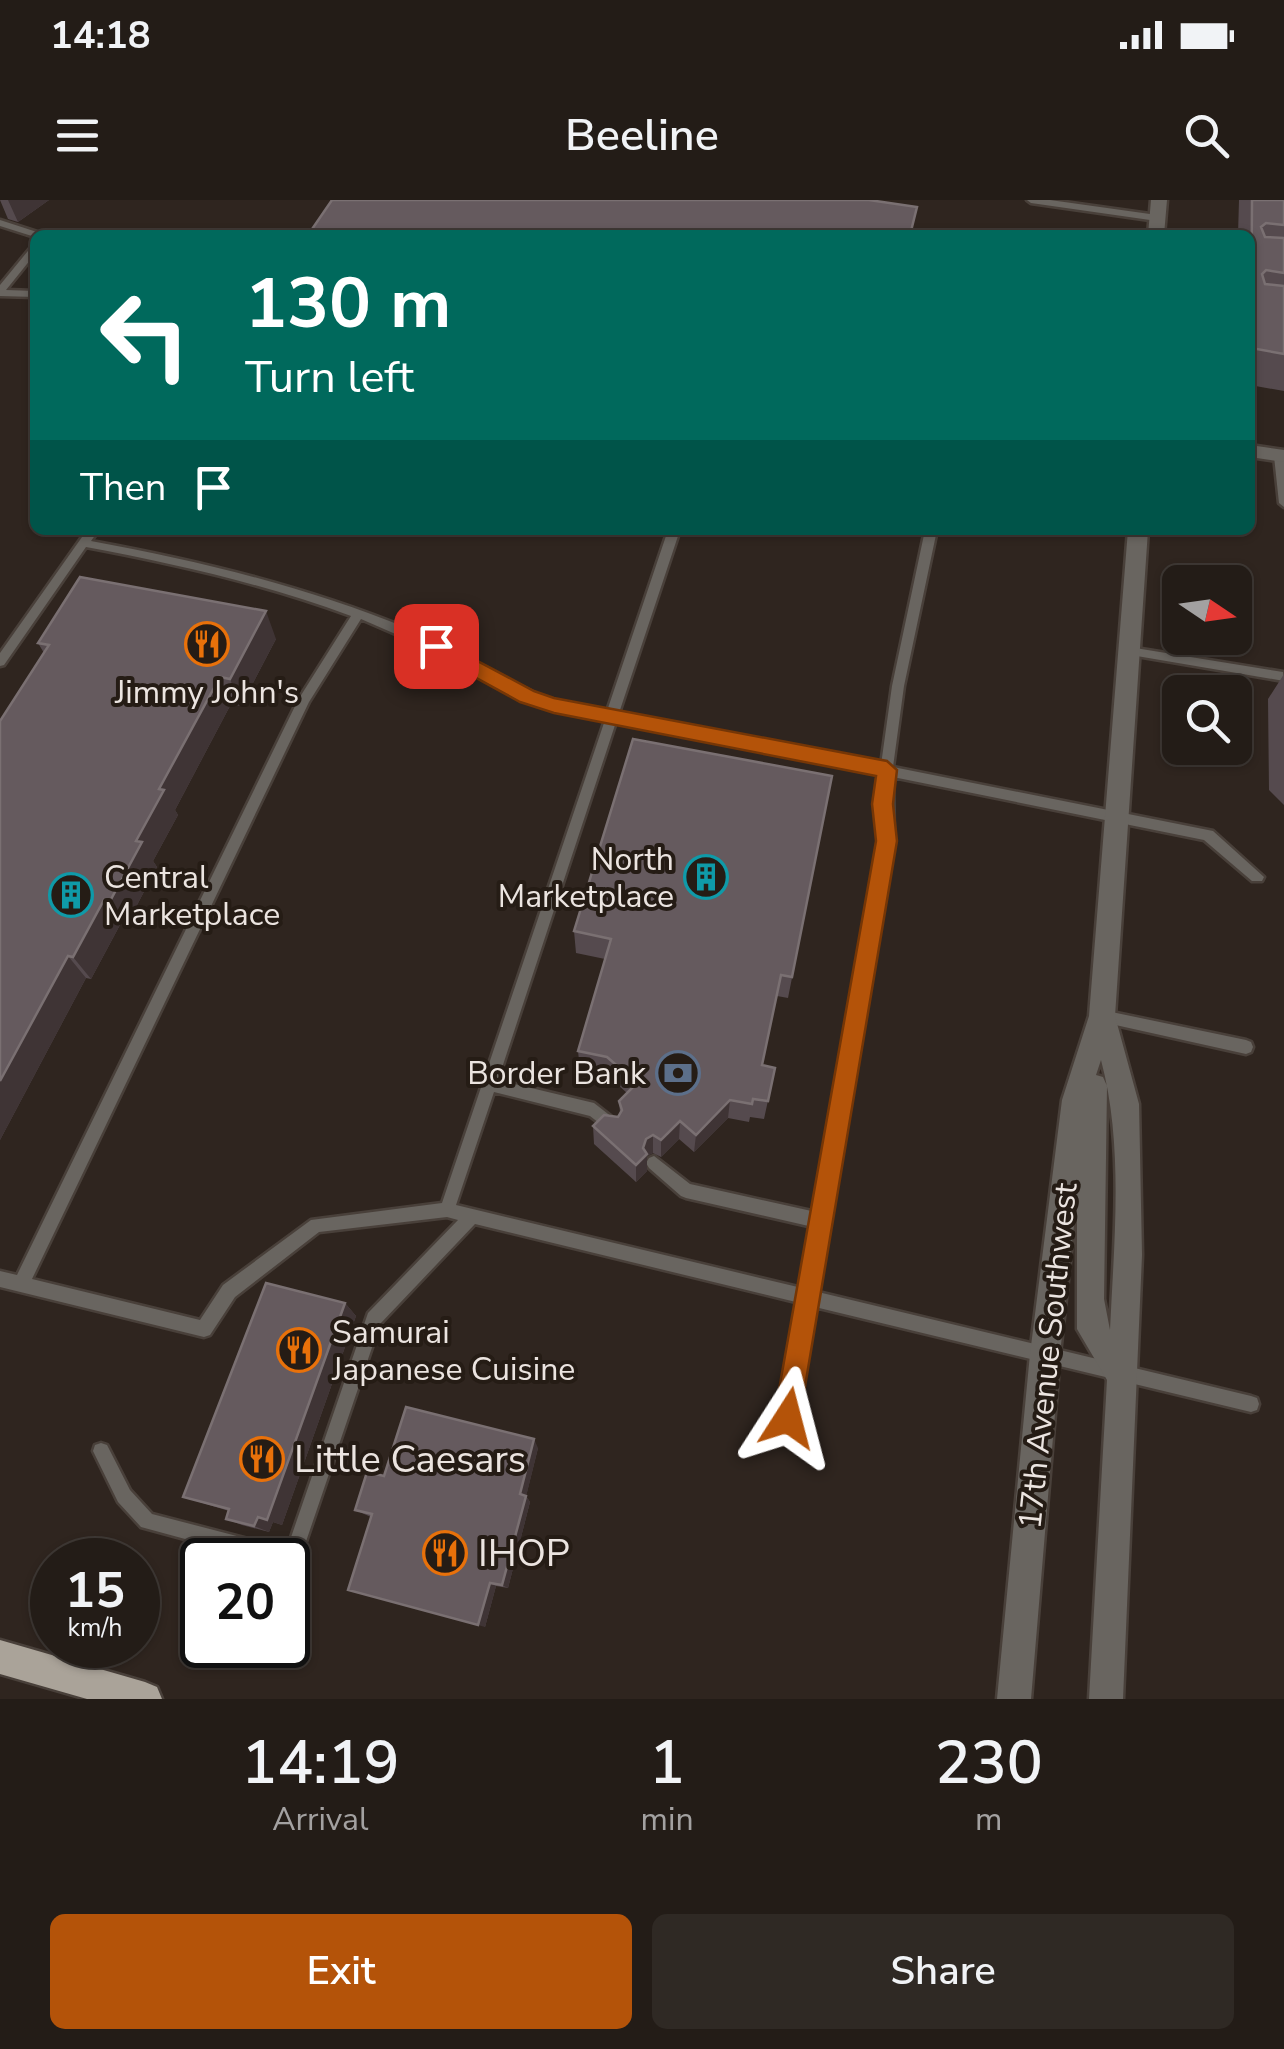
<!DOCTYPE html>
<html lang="en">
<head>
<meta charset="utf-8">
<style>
	body { margin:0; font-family:"Nunito Sans",sans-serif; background:#2f2924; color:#f1f3f6; height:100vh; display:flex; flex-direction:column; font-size:38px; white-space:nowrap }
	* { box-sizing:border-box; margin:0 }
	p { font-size:32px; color:#a3a1a1 }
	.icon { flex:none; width:55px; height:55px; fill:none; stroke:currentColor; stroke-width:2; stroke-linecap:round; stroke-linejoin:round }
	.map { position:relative; height:1499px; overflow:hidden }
	.sheet { display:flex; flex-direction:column; background:#231c17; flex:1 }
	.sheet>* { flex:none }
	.hud { position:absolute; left:30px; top:30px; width:1225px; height:305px; border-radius:15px; box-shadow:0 2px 8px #0004,0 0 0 2px #403a36; background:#00695c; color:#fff; overflow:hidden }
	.needle { width:65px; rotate:103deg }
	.controls { position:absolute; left:1162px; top:365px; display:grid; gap:20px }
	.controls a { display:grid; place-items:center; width:90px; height:90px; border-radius:15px; background:#231c17; box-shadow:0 2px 8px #0004,0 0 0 2px #403a36; font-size:50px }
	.speed { position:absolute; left:30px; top:1338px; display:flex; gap:20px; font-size:50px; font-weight:700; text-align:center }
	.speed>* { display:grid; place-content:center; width:130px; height:130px; border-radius:50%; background:#231c17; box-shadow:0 2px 8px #0004,0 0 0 2px #403a36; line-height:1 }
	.speed small { font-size:25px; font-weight:400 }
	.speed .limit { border:5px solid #111; border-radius:15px; background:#fff; color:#111 }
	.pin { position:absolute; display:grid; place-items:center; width:85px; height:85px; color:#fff; margin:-42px; border-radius:20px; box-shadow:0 5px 15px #0006 }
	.me { position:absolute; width:110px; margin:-55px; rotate:9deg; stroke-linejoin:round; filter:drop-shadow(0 0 8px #0008) }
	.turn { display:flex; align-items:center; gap:35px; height:210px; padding:0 50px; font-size:45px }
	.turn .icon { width:130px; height:130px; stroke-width:2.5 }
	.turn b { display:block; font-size:70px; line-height:85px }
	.then { display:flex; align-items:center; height:95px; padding:0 50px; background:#0003; gap:20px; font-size:38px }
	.eta { display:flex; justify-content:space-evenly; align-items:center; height:170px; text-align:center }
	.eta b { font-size:60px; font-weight:600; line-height:70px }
	.primary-button { display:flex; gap:20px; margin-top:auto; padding:20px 50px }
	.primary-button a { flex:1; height:115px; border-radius:15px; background:#b45309; color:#fff; font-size:40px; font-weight:600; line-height:115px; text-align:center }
	.primary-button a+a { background:#2f2924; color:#f1f3f6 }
	.status { display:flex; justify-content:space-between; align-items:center; height:70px; padding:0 50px; background:#231c17; direction:ltr }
	.status svg { height:28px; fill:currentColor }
	header { display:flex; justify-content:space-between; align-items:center; height:130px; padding:0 50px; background:#231c17; font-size:45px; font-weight:600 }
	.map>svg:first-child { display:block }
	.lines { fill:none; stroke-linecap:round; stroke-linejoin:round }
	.service-casing { stroke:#49403a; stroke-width:5 }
	.minor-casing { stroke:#49403a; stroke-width:5 }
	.tertiary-casing { stroke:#49403a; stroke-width:5 }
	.primary-casing { stroke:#49403a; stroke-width:5 }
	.service { fill:#696560; fill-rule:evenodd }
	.minor { fill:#696560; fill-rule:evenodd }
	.tertiary { fill:#696560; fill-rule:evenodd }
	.primary { fill:#aaa399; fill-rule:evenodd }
	.wall { fill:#554a4e }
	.shaded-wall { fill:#3f3435 }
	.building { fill:#655a5e; stroke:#7a7072; stroke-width:2.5 }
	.route { fill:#b45309; stroke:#753606; stroke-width:2.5 }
	.labels { text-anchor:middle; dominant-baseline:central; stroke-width:8; stroke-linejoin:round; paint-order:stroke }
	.poi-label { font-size:32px; fill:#ebe4e0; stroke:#251c15; text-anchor:end }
	.street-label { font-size:32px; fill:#ebe4e0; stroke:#251c15 }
	.near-poi-label { font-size:38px; fill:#ebe4e0; stroke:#251c15; text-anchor:start }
</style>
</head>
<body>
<div class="status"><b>14:18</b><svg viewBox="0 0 49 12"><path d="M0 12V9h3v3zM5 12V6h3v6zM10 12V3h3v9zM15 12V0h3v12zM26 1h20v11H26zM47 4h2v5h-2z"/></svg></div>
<header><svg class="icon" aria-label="menu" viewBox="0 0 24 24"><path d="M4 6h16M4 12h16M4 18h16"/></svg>Beeline<svg class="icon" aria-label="search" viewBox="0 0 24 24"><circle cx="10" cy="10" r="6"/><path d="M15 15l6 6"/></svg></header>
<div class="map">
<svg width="1284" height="1499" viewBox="0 0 1284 1499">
	<rect width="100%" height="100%" fill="#2f251f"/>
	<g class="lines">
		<g class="service-casing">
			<path id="service" d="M 1027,0 L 1050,0 L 1157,15 L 1162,18 L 1157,21 L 1031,3 Z
				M 0,20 L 40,33 L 42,35 L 35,35 L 35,37 L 0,26 Z
				M 35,45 L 35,54 L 6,90 L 35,91 L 35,97 L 0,96 L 0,85 L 32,46 Z
				M 1279,252 L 1284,256 L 1284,307 L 1279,303 L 1274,256 Z
				M 87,330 L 99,330 L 91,341 C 200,361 307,387 409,429 C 454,448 495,475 539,495 L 555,501 L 607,511 L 668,330 L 680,330 L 619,513 L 881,565 L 892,486 L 925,330 L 937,330 L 904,486 L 893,567 L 1213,631 L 1264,677 L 1262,681 L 1252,681 L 1204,640 L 893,577 L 894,641 L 818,1092 L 1251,1196 L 1257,1198 L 1259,1204 L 1257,1210 L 1251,1212 L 815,1107 L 796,1218 L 794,1224 L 788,1226 L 782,1224 L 780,1218 L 800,1103 L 475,1024 L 380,1124 L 298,1365 L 292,1368 L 288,1367 L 288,1360 L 262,1360 L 141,1327 L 118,1302 L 93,1251 L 95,1245 L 101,1243 L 107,1245 L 130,1290 L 152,1314 L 287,1349 L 368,1113 L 458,1020 L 447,1017 L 319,1032 L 235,1097 L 210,1135 L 204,1137 L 0,1087 L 0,1071 L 17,1075 L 298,500 L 351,416 C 265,384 176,364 86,347 L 4,465 L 0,466 L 0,453 ZM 361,419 L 423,446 L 531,501 L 554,510 L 605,520 L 442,1003 L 311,1020 L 223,1085 L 200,1120 L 32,1079 L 309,502 ZM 616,522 L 880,575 L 880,641 L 816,1012 L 690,984 L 654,956 L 649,958 L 646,963 L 649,968 L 681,996 L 686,998 L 813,1027 L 802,1088 L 456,1005 L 494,892 L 590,916 L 612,933 L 617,931 L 619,926 L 617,921 L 594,903 L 498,880 Z
				M 1129,447 L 1283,472 L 1284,481 L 1125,454 L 1123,451 L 1125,448 Z
				M 1102,810 L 1246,840 L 1251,842 L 1253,847 L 1251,852 L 1246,854 L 1102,822 L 1097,820 L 1095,816 L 1097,812 Z"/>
		</g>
		<g class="minor-casing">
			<path id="minor" d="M 1250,245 L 1284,250 L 1284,262 L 1250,257 Z"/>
		</g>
		<g class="tertiary-casing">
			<path id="tertiary" d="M 1151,0 L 1167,0 L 1164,35 L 1148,35 Z
				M 1128,330 L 1148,330 L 1115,816 L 1139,904 L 1142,1055 L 1123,1499 L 1089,1499 L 1107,1180 L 1077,1129 L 1077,997 L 1060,1154 L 1031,1499 L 997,1499 L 1030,1154 L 1062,900 L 1089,816 ZM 1101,860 C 1124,946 1114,1042 1110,1130 L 1104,1099 L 1107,886 L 1103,877 L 1096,875 Z"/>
		</g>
		<g class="primary-casing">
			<path id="primary" d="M 0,1440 L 145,1482 L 157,1487 L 162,1499 L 87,1499 L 0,1474 Z"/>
		</g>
		<use href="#service" class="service"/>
		<use href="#minor" class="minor"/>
		<use href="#tertiary" class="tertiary"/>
		<use href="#primary" class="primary"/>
	</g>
	<path class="wall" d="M 0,0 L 49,0 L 18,22 L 8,19 Z
		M 1239,0 L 1284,0 L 1284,191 L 1250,185 L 1250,35 L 1238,35 Z
		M 276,439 L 241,506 L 231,504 L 175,610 L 178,615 L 153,661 L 157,667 L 127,724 L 121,723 L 91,779 L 86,778 L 0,940 L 0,521 L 44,453 L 38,443 Z
		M 1284,474 L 1284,605 L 1269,590 L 1268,499 Z
		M 832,576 L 788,798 L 777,796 L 762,865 L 775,868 L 764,919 L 750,917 L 749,922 L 728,918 L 694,952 L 679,939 L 661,957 L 653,953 L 647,956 L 647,971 L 636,982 L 594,944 L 593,926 L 618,917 L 620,913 L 619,901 L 627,893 L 608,876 L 580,870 L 578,851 L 605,759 L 576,753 L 574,731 Z
		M 345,1103 L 356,1116 L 282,1325 L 273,1322 L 269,1332 L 242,1325 L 226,1319 L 229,1311 L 183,1297 Z
		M 538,1248 L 526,1296 L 530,1302 L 508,1388 L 496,1386 L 485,1427 L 371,1317 L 355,1310 L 384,1276 Z"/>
	<path class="shaded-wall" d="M 8,0 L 49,0 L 18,22 Z
		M 266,411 L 276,439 L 241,506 L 230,479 Z
		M 220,477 L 231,504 L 175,610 L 178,615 L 153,661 L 157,667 L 127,724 L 110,701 L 159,589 Z
		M 104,700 L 121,723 L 91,779 L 73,757 Z
		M 68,756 L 86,778 L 0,940 L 0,881 Z
		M 730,900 L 728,918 L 694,952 L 696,935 Z
		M 680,921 L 679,939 L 661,957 L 661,940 Z
		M 653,935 L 653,953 L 647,956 L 647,971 L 636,982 L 636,965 L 646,939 Z
		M 345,1103 L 356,1116 L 282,1325 L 267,1320 Z
		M 534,1239 L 538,1248 L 525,1301 L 520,1294 Z
		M 526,1296 L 530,1302 L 508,1388 L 502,1385 Z
		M 258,1317 L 273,1322 L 269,1332 L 254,1326 Z
		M 490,1383 L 496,1386 L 485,1427 L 478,1425 Z"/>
	<path class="building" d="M 332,0 L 869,0 L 917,7 L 910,35 L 308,35 Z
		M 1252,0 L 1284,0 L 1284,25 L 1266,23 L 1261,27 L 1265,37 L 1284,38 L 1284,73 L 1266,70 L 1262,74 L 1265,84 L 1284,86 L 1284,154 L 1251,148 Z
		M 80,377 L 266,411 L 230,479 L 220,477 L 159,589 L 164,590 L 136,641 L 142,642 L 110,701 L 104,700 L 73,757 L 68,756 L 0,881 L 0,521 L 49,445 L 38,443 Z
		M 633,539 L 832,576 L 792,777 L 781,775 L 762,865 L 775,868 L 768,901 L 753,899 L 752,904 L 730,900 L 696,935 L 680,921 L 661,940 L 653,935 L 646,939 L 643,948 L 647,954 L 636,965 L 593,926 L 604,915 L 618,917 L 622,910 L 619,901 L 637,883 L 607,857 L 578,851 L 611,739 L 574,731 Z
		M 266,1083 L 345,1103 L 267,1320 L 258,1317 L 254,1326 L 226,1319 L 229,1309 L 183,1297 Z
		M 406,1207 L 534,1239 L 520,1294 L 526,1296 L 502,1385 L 490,1383 L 478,1425 L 348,1390 L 372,1314 L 355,1310 L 367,1272 L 384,1276 Z"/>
	<path class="route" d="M 436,439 L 534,491 L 554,498 L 887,561 L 897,570 L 893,604 L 897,641 L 798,1228 L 788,1232 L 778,1228 L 774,1218 L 876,641 L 872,604 L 876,576 L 554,513 L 520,502 L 429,452 L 426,446 Z"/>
	<defs>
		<g id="restaurant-ring" transform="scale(2.25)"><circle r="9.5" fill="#251c15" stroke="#e8710a" stroke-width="1.5"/><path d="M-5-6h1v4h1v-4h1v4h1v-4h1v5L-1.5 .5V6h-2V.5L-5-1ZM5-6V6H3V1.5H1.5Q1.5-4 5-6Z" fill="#e8710a"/></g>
		<g id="building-ring" transform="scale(2.25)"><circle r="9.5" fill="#251c15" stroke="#0f9aa8" stroke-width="1.5"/><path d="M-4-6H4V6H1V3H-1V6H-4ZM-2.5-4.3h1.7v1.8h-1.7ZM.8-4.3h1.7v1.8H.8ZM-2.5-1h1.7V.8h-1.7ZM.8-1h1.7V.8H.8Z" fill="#0f9aa8"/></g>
		<g id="bank-ring" transform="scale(2.25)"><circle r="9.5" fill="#251c15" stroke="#5c6f8a" stroke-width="1.5"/><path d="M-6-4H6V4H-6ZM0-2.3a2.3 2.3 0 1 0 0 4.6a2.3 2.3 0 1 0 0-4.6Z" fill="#5c6f8a"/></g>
	</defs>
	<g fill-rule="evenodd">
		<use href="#restaurant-ring" x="207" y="444"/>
		<use href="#building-ring" x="706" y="677"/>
		<use href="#building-ring" x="71" y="695"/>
		<use href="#bank-ring" x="678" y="873"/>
		<use href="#restaurant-ring" x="299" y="1150"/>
		<use href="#restaurant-ring" x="262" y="1259"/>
		<use href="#restaurant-ring" x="445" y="1353"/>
	</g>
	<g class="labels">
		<g class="poi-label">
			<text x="207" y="492" text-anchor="middle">Jimmy John's</text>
			<text x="674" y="659">North<tspan x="674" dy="37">Marketplace</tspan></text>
			<text x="104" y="677" text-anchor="start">Central<tspan x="104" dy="37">Marketplace</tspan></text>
			<text x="646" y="873">Border Bank</text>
			<text x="332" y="1132" text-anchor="start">Samurai<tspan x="332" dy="37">Japanese Cuisine</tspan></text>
		</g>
		<g class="street-label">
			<text transform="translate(1048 1156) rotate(-84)">17th Avenue Southwest</text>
		</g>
		<g class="near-poi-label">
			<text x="294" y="1259">Little Caesars</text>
			<text x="478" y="1353">IHOP</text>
		</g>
	</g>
</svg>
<div class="controls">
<a><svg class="needle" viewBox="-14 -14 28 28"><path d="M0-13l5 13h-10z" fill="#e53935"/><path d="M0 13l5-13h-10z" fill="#a3a1a1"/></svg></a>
<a><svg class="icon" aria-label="search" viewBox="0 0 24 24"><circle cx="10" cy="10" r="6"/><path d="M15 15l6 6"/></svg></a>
</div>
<div class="speed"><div>15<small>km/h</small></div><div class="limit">20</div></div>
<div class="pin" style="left:436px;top:446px;background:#d93025"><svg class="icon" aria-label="arrive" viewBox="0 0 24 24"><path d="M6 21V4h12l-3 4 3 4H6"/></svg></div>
<svg class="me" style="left:788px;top:1218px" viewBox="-20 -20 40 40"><path d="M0-17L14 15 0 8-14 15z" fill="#b45309" stroke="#fff" stroke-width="4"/></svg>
<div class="hud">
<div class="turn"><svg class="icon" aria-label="left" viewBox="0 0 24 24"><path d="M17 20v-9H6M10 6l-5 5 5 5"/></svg><div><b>130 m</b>Turn left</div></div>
<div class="then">Then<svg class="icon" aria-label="arrive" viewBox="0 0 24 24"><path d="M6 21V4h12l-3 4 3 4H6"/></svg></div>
</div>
</div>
<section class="sheet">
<div class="eta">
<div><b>14:19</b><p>Arrival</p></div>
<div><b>1</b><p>min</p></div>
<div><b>230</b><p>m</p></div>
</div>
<div class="primary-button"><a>Exit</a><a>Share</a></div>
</section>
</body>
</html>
